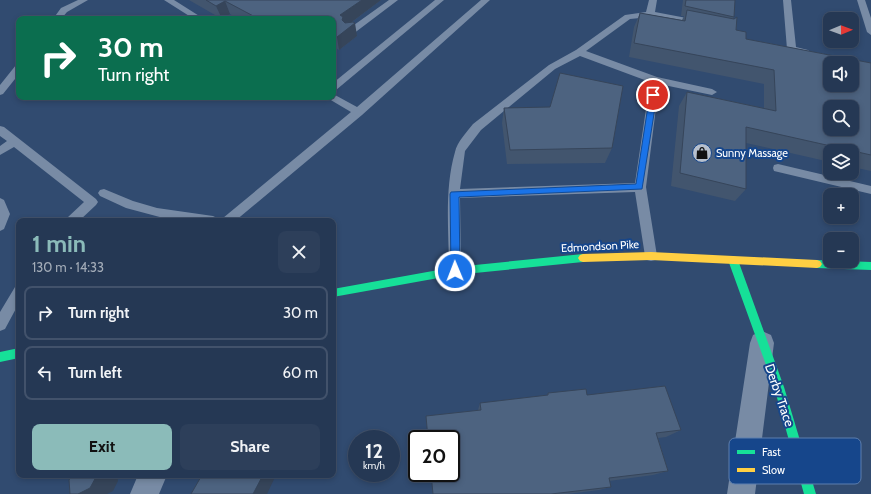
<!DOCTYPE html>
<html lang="en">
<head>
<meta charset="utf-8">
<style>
	body { margin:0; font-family:Cabin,sans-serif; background:#2d3f5a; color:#f1f3f6; height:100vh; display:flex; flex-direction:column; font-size:15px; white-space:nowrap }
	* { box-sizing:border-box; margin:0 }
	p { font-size:13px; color:#a3acb8 }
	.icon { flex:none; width:22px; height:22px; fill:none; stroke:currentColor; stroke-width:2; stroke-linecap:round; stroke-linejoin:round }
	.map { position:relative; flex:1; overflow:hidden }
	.details { position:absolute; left:16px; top:218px; width:320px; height:260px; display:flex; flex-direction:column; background:#253854; border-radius:8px; box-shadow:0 2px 6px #0003,0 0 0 1px #42526b }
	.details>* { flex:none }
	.top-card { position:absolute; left:16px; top:16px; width:320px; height:84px; border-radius:8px; box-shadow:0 2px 6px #0003,0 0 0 1px #42526b; background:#0b6e4f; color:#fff; overflow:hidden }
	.needle { width:26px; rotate:89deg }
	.controls { position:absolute; left:823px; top:12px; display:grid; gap:8px }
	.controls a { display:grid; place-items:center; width:36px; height:36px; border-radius:8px; background:#253854; box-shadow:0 2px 6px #0003,0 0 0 1px #42526b; font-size:20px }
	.speed { position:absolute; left:348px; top:430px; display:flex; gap:8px; font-size:20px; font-weight:700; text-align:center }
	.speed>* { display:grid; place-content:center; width:52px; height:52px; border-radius:50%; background:#253854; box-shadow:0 2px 6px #0003,0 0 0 1px #42526b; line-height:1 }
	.speed small { font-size:10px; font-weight:400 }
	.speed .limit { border:2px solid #111; border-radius:6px; background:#fff; color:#111 }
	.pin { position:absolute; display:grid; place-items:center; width:34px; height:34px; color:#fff; margin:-17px; border:2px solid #fff; border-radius:50%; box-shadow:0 1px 4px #0007 }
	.me { position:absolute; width:44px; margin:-22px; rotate:359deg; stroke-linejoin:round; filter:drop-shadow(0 0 3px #0008) }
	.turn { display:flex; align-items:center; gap:14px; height:84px; padding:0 16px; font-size:18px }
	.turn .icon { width:52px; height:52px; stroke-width:2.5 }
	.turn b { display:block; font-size:28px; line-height:34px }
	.round { display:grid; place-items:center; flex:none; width:42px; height:42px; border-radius:8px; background:#2d3f5a }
	.summary { display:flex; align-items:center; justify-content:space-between; height:68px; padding:0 16px }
	h1 { font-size:24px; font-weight:800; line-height:30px; color:#8bbbb9 }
	.cta { display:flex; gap:8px; margin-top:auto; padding:8px 16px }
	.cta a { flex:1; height:46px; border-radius:8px; background:#8bbbb9; color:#111; font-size:16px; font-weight:800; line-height:46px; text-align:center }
	.cta a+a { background:#2d3f5a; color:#f1f3f6 }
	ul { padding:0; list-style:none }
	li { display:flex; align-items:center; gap:12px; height:54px; margin:0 8px 6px; padding:0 8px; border:2px solid #42526b; border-radius:8px }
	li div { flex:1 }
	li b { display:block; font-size:15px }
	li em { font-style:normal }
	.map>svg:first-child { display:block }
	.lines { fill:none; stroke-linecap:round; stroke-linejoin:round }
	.lane { fill:#788ba5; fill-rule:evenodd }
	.street { fill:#788ba5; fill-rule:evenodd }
	.fast { fill:#16e098; fill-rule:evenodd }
	.slow { fill:#ffcf43; fill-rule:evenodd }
	.wall { fill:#42556e }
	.shaded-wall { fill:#36455a }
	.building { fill:#4d6380; stroke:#36455a; fill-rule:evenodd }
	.route { fill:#1a73e8; stroke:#114b97 }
	.labels { text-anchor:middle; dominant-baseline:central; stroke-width:4; stroke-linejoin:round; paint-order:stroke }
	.poi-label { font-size:11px; fill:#fff; stroke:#16468b; text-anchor:start }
	.street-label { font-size:11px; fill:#fff; stroke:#16468b }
	.near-street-label { font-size:13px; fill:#fff; stroke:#16468b }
	.key { fill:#16468b; stroke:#5c7eae; stroke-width:1 }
	.key-label { font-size:11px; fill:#fff }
</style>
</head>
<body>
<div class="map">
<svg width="871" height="494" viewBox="0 0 871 494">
	<rect width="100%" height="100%" fill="#314b70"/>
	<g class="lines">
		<path class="lane" d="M 78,0 L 88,0 L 67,12 L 61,19 L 53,19 L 61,8 Z
			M 164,0 L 174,0 L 204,19 L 194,19 Z
			M 389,0 L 398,0 L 353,34 L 347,34 L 346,32 L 347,30 Z
			M 435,0 L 444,0 L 336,90 L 333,91 L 333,83 Z
			M 481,0 L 490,0 L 362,115 L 235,221 L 221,221 L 223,218 L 351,112 L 329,99 L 327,97 L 333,97 L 333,94 L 335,95 L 357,107 Z
			M 649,0 L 657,0 L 655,12 L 697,20 L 701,23 L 697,26 L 650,17 L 630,19 L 586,51 L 657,77 L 712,89 L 717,92 L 712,95 L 659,84 L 646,187 L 657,256 L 655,260 L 651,261 L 647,260 L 645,256 L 635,192 L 460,198 L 461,271 L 459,275 L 455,276 L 451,275 L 449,271 C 449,232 444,190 455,152 C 457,142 467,132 473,124 L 549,65 L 576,50 L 625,15 L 646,12 ZM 580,56 L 650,82 L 635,183 L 460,189 L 465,151 L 481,130 L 555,69 Z
			M 783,0 L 791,0 L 796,47 L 808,50 L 810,52 L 808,54 C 803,56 791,53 787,49 Z
			M 857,0 L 865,0 L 871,18 L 871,35 L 867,32 Z
			M 19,64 L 19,74 L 3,94 L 0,95 L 0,85 L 16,65 Z
			M 0,126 L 4,127 L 96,199 L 98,202 L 96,205 L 79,221 L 65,221 L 67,218 L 84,202 L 14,147 L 0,155 L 0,146 L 7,141 L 0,136 Z
			M 778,164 L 871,186 L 871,194 L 774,171 L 773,168 L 774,165 Z
			M 104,189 L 133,201 L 157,208 L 213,216 L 217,218 L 219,221 L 171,220 L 126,208 L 100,196 L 98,193 L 100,190 Z
			M 0,198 L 4,200 L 10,214 L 4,229 L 0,231 Z
			M 19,285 L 19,303 L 5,329 L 0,331 L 0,312 L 15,287 Z"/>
		<path class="street" d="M 762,331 L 771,335 L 774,343 L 755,494 L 727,494 L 750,343 L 753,335 Z
			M 138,475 L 167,475 L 159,494 L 130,494 Z"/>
		<path class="fast" d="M 583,254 L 586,255 L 588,258 L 586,261 L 583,262 L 455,275 L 333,297 L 333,289 L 455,267 Z
			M 733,256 L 736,257 L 738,260 L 784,387 L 816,494 L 804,494 L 774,387 L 728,260 L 730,257 Z
			M 817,260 L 871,262 L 871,270 L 817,268 L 814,267 L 812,264 L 814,261 Z
			M 19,348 L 19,358 L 0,362 L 0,352 Z"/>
		<path class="slow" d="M 651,252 L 817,260 L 820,261 L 822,264 L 820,267 L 817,268 L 651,260 L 583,262 L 580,261 L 578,258 L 580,255 L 583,254 Z"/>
	</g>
	<path class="wall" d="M 189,0 L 381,0 L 352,22 L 357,36 L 339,50 L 333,46 L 333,19 L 239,19 L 230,14 L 222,19 Z
		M 683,0 L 735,0 L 734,17 L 733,19 L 736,30 L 746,39 L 871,63 L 871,171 L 852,167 L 852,151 L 830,151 L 830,162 L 746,143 L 746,189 L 735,201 L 671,186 L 679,106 L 687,92 L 764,108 L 764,84 L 629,57 L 634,27 L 640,13 L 682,20 L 684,16 L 681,16 Z
		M 504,108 L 612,148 L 605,163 L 507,164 L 502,123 Z
		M 548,393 L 587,395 L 681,430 L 666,437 L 658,438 L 668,471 L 653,475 L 609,481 L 611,487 L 599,490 L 568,494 L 433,494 L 478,410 L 480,403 L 546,396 Z"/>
	<path class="shaded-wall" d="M 362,0 L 381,0 L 345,27 L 355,23 L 357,36 L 339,50 L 337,37 L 340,15 Z
		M 225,1 L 230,14 L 222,19 L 216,6 Z
		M 96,475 L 117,475 L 118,481 L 113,491 L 107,494 L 78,494 Z
		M 263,475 L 276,475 L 267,494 L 253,494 Z"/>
	<path class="building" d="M 206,0 L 362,0 L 340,15 L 343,17 L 342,20 L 345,23 L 353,22 L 355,23 L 337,37 L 333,35 L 333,19 L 259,19 L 225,1 L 216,6 Z
		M 686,0 L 735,0 L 734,17 L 685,6 Z
		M 687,10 L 734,19 L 737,17 L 736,30 L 746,32 L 746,39 L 871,63 L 871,155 L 746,127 L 746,189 L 680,173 L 687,92 L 776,111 L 774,70 L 634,43 L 640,13 L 685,21 ZM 830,63 L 852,63 L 852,85 L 830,85 ZM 830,107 L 852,107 L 852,129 L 830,129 Z
		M 560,73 L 623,86 L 612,148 L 510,150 L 504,108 L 550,107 Z
		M 665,386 L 681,430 L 656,433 L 668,471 L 609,478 L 611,487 L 551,494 L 433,494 L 431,473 L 451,473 L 451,439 L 428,439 L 426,416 L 481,410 L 480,403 L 548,395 L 548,393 L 586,389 L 587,395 Z
		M 72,475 L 96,475 L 96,477 L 90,488 L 78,494 L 70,494 L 69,480 Z
		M 202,475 L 263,475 L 253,494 L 191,494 Z"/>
	<path class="route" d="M 650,93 L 656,93 L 657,95 L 642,189 L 459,197 L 460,271 L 459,274 L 455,275 L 452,274 L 451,271 L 450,194 L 451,192 L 636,184 Z"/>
	<defs>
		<g id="shop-disc" transform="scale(1)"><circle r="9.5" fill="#b7c0cd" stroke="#16468b"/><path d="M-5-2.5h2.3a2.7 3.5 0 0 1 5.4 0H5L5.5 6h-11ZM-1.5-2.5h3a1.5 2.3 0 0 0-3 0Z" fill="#111"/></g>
	</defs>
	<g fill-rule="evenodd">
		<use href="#shop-disc" x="702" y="153"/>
	</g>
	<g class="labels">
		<g class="poi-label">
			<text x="716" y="153">Sunny Massage</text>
		</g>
		<g class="street-label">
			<text transform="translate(600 246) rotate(-3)">Edmondson Pike</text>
		</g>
		<g class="near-street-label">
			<text transform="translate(780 395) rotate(71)">Derby Trace</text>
		</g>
	</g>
	<rect x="729" y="438" width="132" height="46" rx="6" class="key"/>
	<rect x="737" y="450" width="18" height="4" fill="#16e098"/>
	<rect x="737" y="468" width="18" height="4" fill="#ffcf43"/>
	<g class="key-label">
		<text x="762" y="456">Fast</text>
		<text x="762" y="474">Slow</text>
	</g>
</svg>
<div class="controls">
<a><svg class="needle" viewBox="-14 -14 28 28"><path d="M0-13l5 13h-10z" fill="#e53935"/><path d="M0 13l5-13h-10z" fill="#a3acb8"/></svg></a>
<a><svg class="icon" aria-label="sound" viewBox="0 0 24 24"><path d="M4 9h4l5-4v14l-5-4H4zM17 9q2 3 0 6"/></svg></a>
<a><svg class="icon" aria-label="search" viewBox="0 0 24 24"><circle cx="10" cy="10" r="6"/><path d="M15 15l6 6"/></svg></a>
<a><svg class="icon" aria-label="layers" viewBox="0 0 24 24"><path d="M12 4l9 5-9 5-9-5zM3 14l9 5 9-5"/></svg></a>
<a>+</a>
<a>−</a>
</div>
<div class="speed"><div>12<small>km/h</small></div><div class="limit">20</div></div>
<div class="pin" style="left:653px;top:95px;background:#d93025"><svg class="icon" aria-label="arrive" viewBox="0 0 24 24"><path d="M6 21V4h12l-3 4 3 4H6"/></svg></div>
<svg class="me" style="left:455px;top:271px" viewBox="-20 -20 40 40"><circle r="17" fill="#1a73e8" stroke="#fff" stroke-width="3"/><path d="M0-11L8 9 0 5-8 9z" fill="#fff"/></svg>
<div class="top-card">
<div class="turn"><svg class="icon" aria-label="right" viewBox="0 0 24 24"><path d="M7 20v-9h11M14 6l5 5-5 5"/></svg><div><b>30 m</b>Turn right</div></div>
</div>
<section class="details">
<div class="summary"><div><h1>1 min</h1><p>130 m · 14:33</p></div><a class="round"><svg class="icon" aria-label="close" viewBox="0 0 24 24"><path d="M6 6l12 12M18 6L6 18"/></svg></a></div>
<ul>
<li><svg class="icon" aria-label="right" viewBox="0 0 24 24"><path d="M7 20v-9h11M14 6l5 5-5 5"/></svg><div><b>Turn right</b></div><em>30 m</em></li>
<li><svg class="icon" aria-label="left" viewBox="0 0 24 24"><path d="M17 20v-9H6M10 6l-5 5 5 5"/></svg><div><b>Turn left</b></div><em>60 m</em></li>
</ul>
<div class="cta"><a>Exit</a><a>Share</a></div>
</section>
</div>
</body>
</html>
